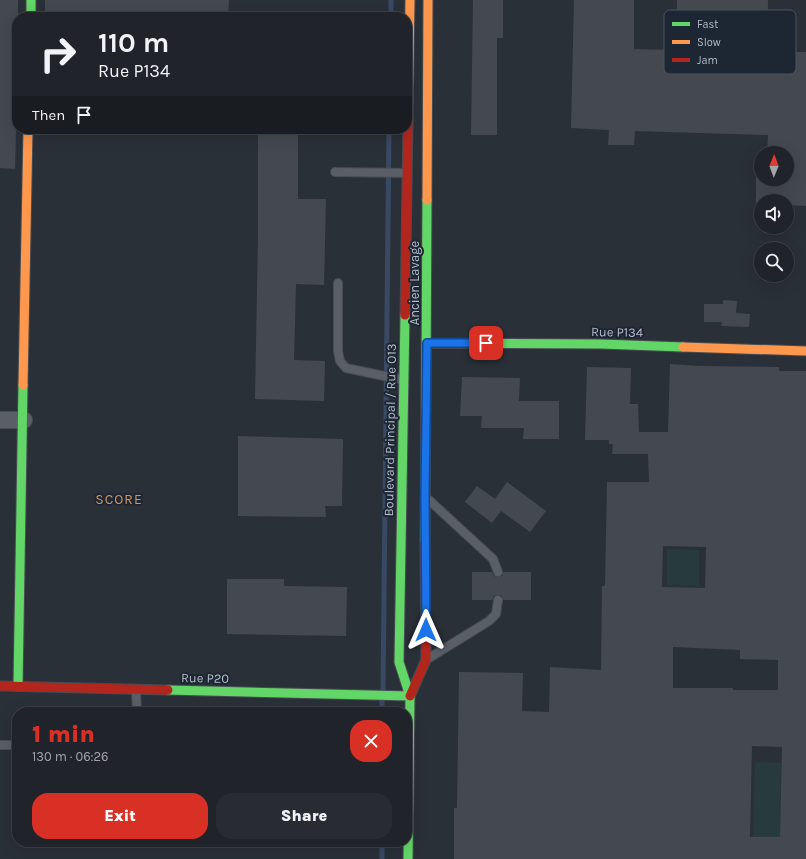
<!DOCTYPE html>
<html lang="en">
<head>
<meta charset="utf-8">
<style>
	body { margin:0; font-family:Karla,sans-serif; background:#282c32; color:#f1f3f6; height:100vh; display:flex; flex-direction:column; font-size:15px; white-space:nowrap }
	* { box-sizing:border-box; margin:0 }
	p { font-size:13px; color:#a2a4a8 }
	.icon { flex:none; width:22px; height:22px; fill:none; stroke:currentColor; stroke-width:2; stroke-linecap:round; stroke-linejoin:round }
	.map { position:relative; flex:1; overflow:hidden }
	.panel { position:absolute; left:12px; top:707px; width:400px; height:140px; display:flex; flex-direction:column; background:#20242a; border-radius:16px; box-shadow:0 4px 16px #0002,0 0 0 1px #3d4147 }
	.panel>* { flex:none }
	.top-card { position:absolute; left:12px; top:12px; width:400px; height:122px; border-radius:16px; box-shadow:0 4px 16px #0002,0 0 0 1px #3d4147; background:#20242a; color:#f1f3f6; overflow:hidden }
	.needle { width:26px; rotate:1deg }
	.buttons { position:absolute; left:754px; top:146px; display:grid; gap:8px }
	.buttons a { display:grid; place-items:center; width:40px; height:40px; border-radius:50%; background:#20242a; box-shadow:0 4px 16px #0002,0 0 0 1px #3d4147; font-size:20px }
	.pin { position:absolute; display:grid; place-items:center; width:34px; height:34px; color:#fff; margin:-17px; border-radius:8px; box-shadow:0 2px 6px #0006 }
	.me { position:absolute; width:44px; margin:-22px; rotate:0deg; stroke-linejoin:round; filter:drop-shadow(0 0 3px #0008) }
	.turn { display:flex; align-items:center; gap:14px; height:84px; padding:0 20px; font-size:18px }
	.turn .icon { width:52px; height:52px; stroke-width:2.5 }
	.turn b { display:block; font-size:28px; line-height:34px }
	.then { display:flex; align-items:center; height:38px; padding:0 20px; background:#0003; gap:8px; font-size:15px }
	.round { display:grid; place-items:center; flex:none; width:42px; height:42px; border-radius:16px; background:#282c32 }
	.headline { display:flex; align-items:center; justify-content:space-between; height:68px; padding:0 20px }
	h1 { font-size:24px; font-weight:800; line-height:30px; color:#d93025 }
	.action { display:flex; gap:8px; margin-top:auto; padding:8px 20px }
	.action a { flex:1; height:46px; border-radius:16px; background:#d93025; color:#fff; font-size:16px; font-weight:800; line-height:46px; text-align:center }
	.action a+a { background:#282c32; color:#f1f3f6 }
	.map>svg:first-child { display:block }
	.green { fill:#273a3e }
	.lines { fill:none; stroke-linecap:round; stroke-linejoin:round }
	.stream { stroke:#384963; stroke-width:5 }
	.building { fill:#444950; fill-rule:evenodd }
	.lane-casing { stroke:#484c53; stroke-width:10 }
	.street-casing { stroke:#484c53; stroke-width:18 }
	.fast-casing { stroke:#484c53; stroke-width:11 }
	.slow-casing { stroke:#484c53; stroke-width:11 }
	.jam-casing { stroke:#484c53; stroke-width:11 }
	.lane { stroke:#5a5e66; stroke-width:8 }
	.street { stroke:#5a5e66; stroke-width:16 }
	.fast { stroke:#63d668; stroke-width:9 }
	.slow { stroke:#ff974d; stroke-width:9 }
	.jam { stroke:#b3261e; stroke-width:9 }
	.route-casing { stroke:#114b97; stroke-width:10 }
	.route { stroke:#1a73e8; stroke-width:7 }
	.labels { text-anchor:middle; dominant-baseline:central; stroke-width:4; stroke-linejoin:round; paint-order:stroke }
	.street-label { font-size:13px; fill:#b4bcc9; stroke:#1d2633 }
	.neighbourhood-label { font-size:14px; letter-spacing:1px; fill:#d59563; stroke:#1d2633 }
	.key { fill:#1d2633; stroke:#4a5360; stroke-width:1 }
	.key-label { font-size:11px; fill:#b4bcc9 }
</style>
</head>
<body>
<div class="map">
<svg width="806" height="859" viewBox="0 0 806 859">
	<rect width="100%" height="100%" fill="#2a3038"/>
	<path class="green" d="M 667,549 L 699,550 L 699,586 L 667,585 Z
		M 755,762 L 781,763 L 780,838 L 753,837 Z"/>
	<g class="lines">
		<path class="stream" d="M 391,17 L 391,0
			M 383,690 L 389,129
			M 382,712 L 382,700
			M 382,842 L 382,859"/>
	</g>
	<path class="building" d="M 0,0 L 18,0 L 18,17 L 17,17 L 17,123 L 16,129 L 15,169 L 0,168 Z
		M 45,0 L 229,0 L 228,17 L 45,17 Z
		M 473,0 L 503,0 L 503,38 L 497,38 L 497,135 L 471,135 Z
		M 574,0 L 634,0 L 634,49 L 676,50 L 677,0 L 768,0 L 767,52 L 806,52 L 806,206 L 787,205 L 787,201 L 761,201 L 761,205 L 756,205 L 756,173 L 761,173 L 761,179 L 787,179 L 787,153 L 767,153 L 768,135 L 635,131 L 634,145 L 608,145 L 609,130 L 571,128 Z
		M 258,129 L 298,129 L 298,199 L 326,199 L 324,285 L 296,284 L 294,360 L 325,361 L 324,401 L 255,399 L 258,235 Z
		M 723,300 L 737,301 L 736,313 L 750,314 L 749,327 L 721,326 L 722,322 L 704,322 L 704,304 L 723,304 Z
		M 670,364 L 699,366 L 779,367 L 779,371 L 806,371 L 806,859 L 454,859 L 454,808 L 457,808 L 459,672 L 523,673 L 522,711 L 549,712 L 550,667 L 601,670 L 602,586 L 605,586 L 607,482 L 649,482 L 648,454 L 612,454 L 613,444 L 609,444 L 609,440 L 585,440 L 587,367 L 631,368 L 630,404 L 638,404 L 639,432 L 668,432 ZM 663,546 L 706,547 L 705,588 L 662,587 ZM 673,647 L 740,650 L 740,659 L 778,660 L 778,690 L 733,690 L 733,688 L 673,688 ZM 752,746 L 782,747 L 780,837 L 750,837 Z
		M 462,377 L 520,378 L 519,401 L 559,401 L 559,439 L 523,439 L 524,428 L 481,428 L 482,416 L 460,416 Z
		M 238,436 L 343,439 L 342,506 L 325,506 L 326,517 L 238,516 Z
		M 507,482 L 546,511 L 530,532 L 501,511 L 492,523 L 465,502 L 477,486 L 495,499 Z
		M 472,572 L 492,572 L 494,576 L 498,577 L 502,576 L 503,572 L 531,572 L 531,600 L 503,600 L 502,596 L 498,595 L 494,596 L 492,600 L 472,600 Z
		M 227,579 L 284,579 L 284,586 L 347,587 L 346,636 L 227,634 Z"/>
	<g class="lines">
		<g class="lane-casing">
			<path id="lane" d="M 335,172 L 407,173
				M 338,283 L 338,351 L 340,361 L 346,368 L 403,380
				M 429,500 L 493,559 L 498,572
				M 429,658 L 489,621 L 496,614 L 498,600
				M 136,691 L 137,712
				M 0,745 L 17,745"/>
		</g>
		<g class="street-casing">
			<path id="street" d="M 0,420 L 24,420"/>
		</g>
		<g class="fast-casing">
			<path id="fast" d="M 31,0 L 31,17
				M 405,315 L 399,662 L 410,696 L 408,859
				M 427,343 L 601,344 L 683,347
				M 425,541 L 427,200
				M 18,686 L 23,385
				M 168,690 L 410,696"/>
		</g>
		<g class="slow-casing">
			<path id="slow" d="M 408,121 L 410,0
				M 427,200 L 428,0
				M 683,347 L 806,351
				M 23,385 L 28,129"/>
		</g>
		<g class="jam-casing">
			<path id="jam" d="M 405,315 L 408,121
				M 0,686 L 168,690
				M 410,696 L 426,660 L 425,541"/>
		</g>
		<use href="#lane" class="lane"/>
		<use href="#street" class="street"/>
		<use href="#fast" class="fast"/>
		<use href="#slow" class="slow"/>
		<use href="#jam" class="jam"/>
	</g>
	<g class="lines">
		<g class="route-casing">
			<path id="route" d="M 426,630 L 425,496 L 427,343 L 486,343"/>
		</g>
		<use href="#route" class="route"/>
	</g>
	<g class="labels">
		<g class="street-label">
			<text transform="translate(414 283) rotate(-90)">Ancien Lavage</text>
			<text transform="translate(617 332) rotate(1)">Rue P134</text>
			<text transform="translate(390 430) rotate(-89)">Boulevard Principal / Rue O13</text>
			<text transform="translate(205 678) rotate(1)">Rue P20</text>
		</g>
		<g class="neighbourhood-label">
			<text x="119" y="499">SCORE</text>
		</g>
	</g>
	<rect x="664" y="10" width="132" height="64" rx="6" class="key"/>
	<rect x="672" y="22" width="18" height="4" fill="#63d668"/>
	<rect x="672" y="40" width="18" height="4" fill="#ff974d"/>
	<rect x="672" y="58" width="18" height="4" fill="#b3261e"/>
	<g class="key-label">
		<text x="697" y="28">Fast</text>
		<text x="697" y="46">Slow</text>
		<text x="697" y="64">Jam</text>
	</g>
</svg>
<div class="buttons">
<a><svg class="needle" viewBox="-14 -14 28 28"><path d="M0-13l5 13h-10z" fill="#e53935"/><path d="M0 13l5-13h-10z" fill="#a2a4a8"/></svg></a>
<a><svg class="icon" aria-label="sound" viewBox="0 0 24 24"><path d="M4 9h4l5-4v14l-5-4H4zM17 9q2 3 0 6"/></svg></a>
<a><svg class="icon" aria-label="search" viewBox="0 0 24 24"><circle cx="10" cy="10" r="6"/><path d="M15 15l6 6"/></svg></a>
</div>
<div class="pin" style="left:486px;top:343px;background:#d93025"><svg class="icon" aria-label="arrive" viewBox="0 0 24 24"><path d="M6 21V4h12l-3 4 3 4H6"/></svg></div>
<svg class="me" style="left:426px;top:630px" viewBox="-20 -20 40 40"><path d="M0-17L14 15 0 8-14 15z" fill="#1a73e8" stroke="#fff" stroke-width="4"/></svg>
<div class="top-card">
<div class="turn"><svg class="icon" aria-label="right" viewBox="0 0 24 24"><path d="M7 20v-9h11M14 6l5 5-5 5"/></svg><div><b>110 m</b>Rue P134</div></div>
<div class="then">Then<svg class="icon" aria-label="arrive" viewBox="0 0 24 24"><path d="M6 21V4h12l-3 4 3 4H6"/></svg></div>
</div>
<section class="panel">
<div class="headline"><div><h1>1 min</h1><p>130 m · 06:26</p></div><a class="round" style="background:#d93025;color:#fff"><svg class="icon" aria-label="close" viewBox="0 0 24 24"><path d="M6 6l12 12M18 6L6 18"/></svg></a></div>
<div class="action"><a>Exit</a><a>Share</a></div>
</section>
</div>
</body>
</html>
